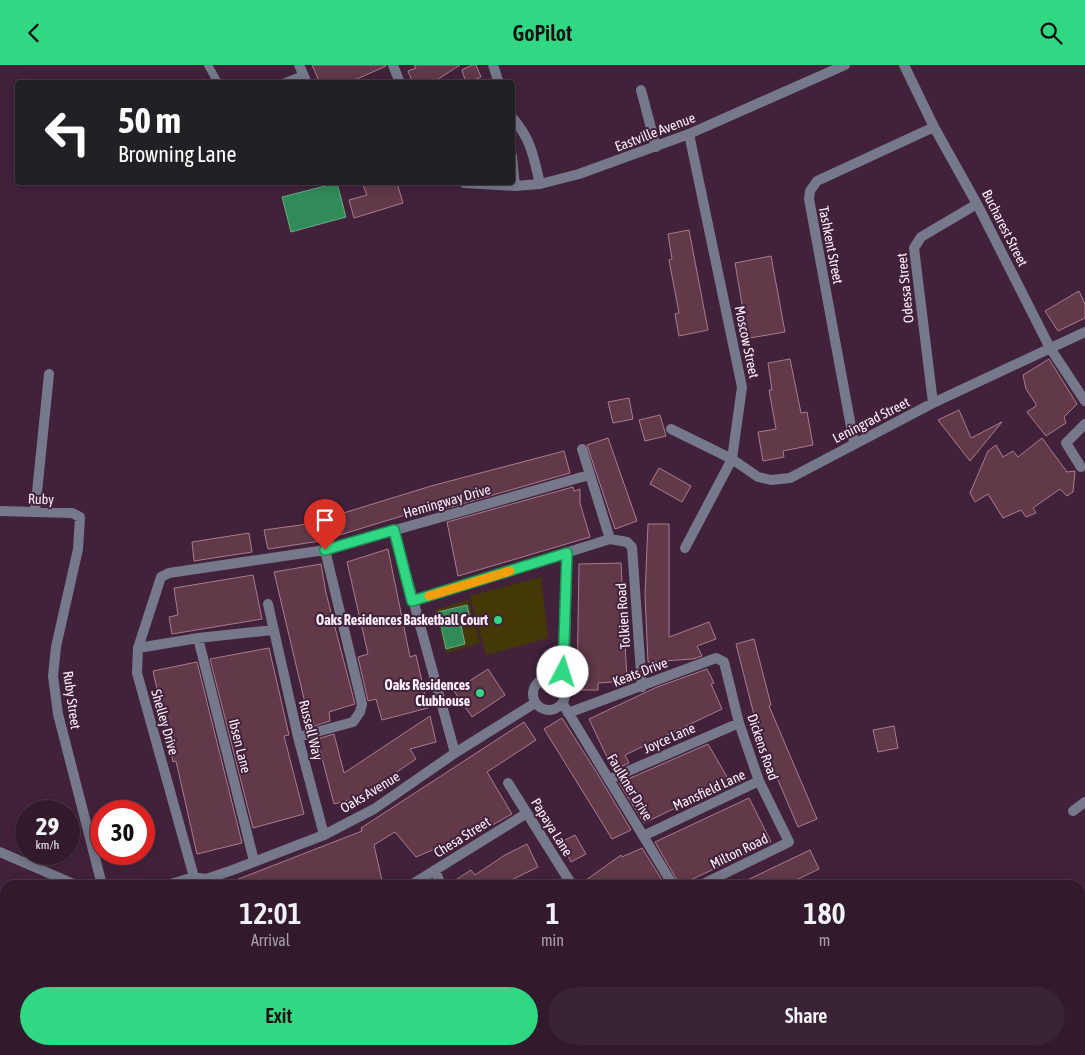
<!DOCTYPE html>
<html lang="en">
<head>
<meta charset="utf-8">
<style>
	body { margin:0; font-family:"Asap Condensed",sans-serif; background:#3a2334; color:#f1f3f6; height:100vh; display:flex; flex-direction:column; font-size:19px; white-space:nowrap }
	* { box-sizing:border-box; margin:0 }
	p { font-size:16px; color:#a8a1a9 }
	.icon { flex:none; width:28px; height:28px; fill:none; stroke:currentColor; stroke-width:2; stroke-linecap:round; stroke-linejoin:round }
	.map { position:relative; flex:1; overflow:hidden }
	.side { position:absolute; left:0px; top:815px; width:1085px; height:175px; display:flex; flex-direction:column; background:#321a2c; border-radius:15px 15px 0 0; box-shadow:0 2px 12px #0003,0 0 0 1px #4d3848 }
	.side>* { flex:none }
	.guide { position:absolute; left:15px; top:15px; width:500px; height:105px; border-radius:5px; box-shadow:0 2px 12px #0003,0 0 0 1px #4d3848; background:#202124; color:#fff; overflow:hidden }
	.speed { position:absolute; left:15px; top:735px; display:flex; gap:10px; font-size:25px; font-weight:700; text-align:center }
	.speed>* { display:grid; place-content:center; width:65px; height:65px; border-radius:50%; background:#321a2c; box-shadow:0 2px 12px #0003,0 0 0 1px #4d3848; line-height:1 }
	.speed small { font-size:12px; font-weight:400 }
	.speed .limit { border:8px solid #d22; background:#fff; color:#111 }
	.pin { position:absolute; display:grid; place-items:center; width:42px; height:42px; color:#fff; margin:-51px -21px; border-radius:50% 50% 50% 0; rotate:-45deg; box-shadow:0 0 5px #0007 }
	.pin .icon { rotate:45deg }
	.me { position:absolute; width:55px; margin:-28px; rotate:5deg; stroke-linejoin:round; filter:drop-shadow(0 0 4px #0008) }
	.turn { display:flex; align-items:center; gap:18px; height:105px; padding:0 20px; font-size:22px }
	.turn .icon { width:65px; height:65px; stroke-width:2.5 }
	.turn b { display:block; font-size:35px; line-height:42px }
	.eta { display:flex; justify-content:space-evenly; align-items:center; height:85px; text-align:center }
	.eta b { font-size:30px; font-weight:600; line-height:35px }
	.cta { display:flex; gap:10px; margin-top:auto; padding:10px 20px }
	.cta a { flex:1; height:58px; border-radius:30px; background:#30d883; color:#111; font-size:20px; font-weight:600; line-height:58px; text-align:center }
	.cta a+a { background:#3a2334; color:#f1f3f6 }
	header { display:flex; justify-content:space-between; align-items:center; height:65px; padding:0 20px; background:#30d883; color:#111; font-size:22px; font-weight:600 }
	.map>svg:first-child { display:block }
	.green { fill:#443807 }
	.water { fill:#308b58; stroke:#6da988 }
	.building { fill:#613949; stroke:#aa7c8d }
	.lines { fill:none; stroke-linecap:round; stroke-linejoin:round }
	.service { stroke:#75798b; stroke-width:8 }
	.minor { stroke:#75798b; stroke-width:10 }
	.tertiary { stroke:#75798b; stroke-width:10 }
	.route-casing { stroke:#1f8c55; stroke-width:12 }
	.route { stroke:#30d883; stroke-width:9 }
	.slow { stroke:#f59e0b; stroke-width:9 }
	.poi-dot { fill:#30d883; stroke:#42223b; stroke-width:2 }
	.labels { text-anchor:middle; dominant-baseline:central; stroke-width:4; stroke-linejoin:round; paint-order:stroke }
	.street-label { font-size:14px; fill:#fceff9; stroke:#42223b }
	.poi-label { font-size:14px; font-weight:bold; fill:#fceff9; stroke:#42223b; text-anchor:end }
</style>
</head>
<body>
<header><svg class="icon" aria-label="back" viewBox="0 0 24 24"><path d="M15 5l-7 7 7 7"/></svg>GoPilot<svg class="icon" aria-label="search" viewBox="0 0 24 24"><circle cx="10" cy="10" r="6"/><path d="M15 15l6 6"/></svg></header>
<div class="map">
<svg width="1085" height="990" viewBox="0 0 1085 990">
	<rect width="100%" height="100%" fill="#42223b"/>
	<path class="green" d="M 541,512 L 548,573 L 486,590 L 470,531 Z
		M 468,535 L 480,578 L 446,588 L 435,545 Z"/>
	<path class="water" d="M 337,118 L 346,152 L 291,167 L 282,132 Z
		M 467,540 L 470,553 L 460,556 L 465,579 L 446,584 L 438,547 Z"/>
	<path class="building" d="M 312,0 L 386,0 L 386,1 L 348,18 L 320,18 Z
		M 414,0 L 460,0 L 432,18 L 412,16 L 408,6 L 416,3 Z
		M 472,0 L 476,0 L 481,12 L 466,18 L 462,5 Z
		M 362,118 L 397,118 L 403,138 L 354,153 L 349,135 L 367,130 Z
		M 689,165 L 708,265 L 679,271 L 675,249 L 679,248 L 669,195 L 672,194 L 668,169 Z
		M 771,191 L 785,267 L 744,274 L 740,251 L 744,251 L 735,198 Z
		M 1079,226 L 1085,239 L 1085,253 L 1058,266 L 1045,246 Z
		M 790,294 L 801,348 L 807,347 L 813,380 L 783,386 L 784,392 L 763,396 L 758,367 L 776,364 L 769,325 L 772,325 L 768,298 Z
		M 1049,294 L 1077,339 L 1064,352 L 1066,358 L 1046,371 L 1027,347 L 1036,341 L 1036,339 L 1026,324 L 1023,310 Z
		M 629,333 L 633,354 L 613,358 L 608,337 Z
		M 959,345 L 971,373 L 1002,357 L 970,396 L 938,355 Z
		M 660,350 L 666,371 L 645,376 L 639,355 Z
		M 608,373 L 637,456 L 615,464 L 587,380 Z
		M 1042,373 L 1067,407 L 1075,406 L 1073,427 L 1067,431 L 1060,424 L 1033,443 L 1036,448 L 1026,452 L 1021,445 L 1003,453 L 988,429 L 975,437 L 970,428 L 988,386 L 996,380 L 1003,392 L 1013,386 L 1018,392 Z
		M 564,386 L 570,408 L 444,444 L 442,440 L 438,440 L 320,476 L 268,484 L 264,465 L 308,459 L 431,421 Z
		M 659,403 L 691,421 L 682,437 L 650,419 Z
		M 573,422 L 574,426 L 580,424 L 580,438 L 590,472 L 458,511 L 447,457 Z
		M 648,459 L 669,459 L 669,572 L 709,557 L 716,574 L 697,581 L 702,591 L 693,594 L 648,597 L 645,530 Z
		M 249,468 L 252,487 L 194,496 L 192,477 Z
		M 388,484 L 410,592 L 416,590 L 428,643 L 382,655 L 376,634 L 368,636 L 358,592 L 368,589 L 347,497 Z
		M 621,498 L 627,616 L 598,618 L 598,625 L 577,625 L 579,499 Z
		M 321,499 L 326,528 L 355,639 L 329,647 L 330,656 L 314,661 L 312,654 L 309,655 L 274,507 Z
		M 253,510 L 262,554 L 172,569 L 169,552 L 178,550 L 174,523 Z
		M 754,574 L 771,640 L 769,641 L 817,754 L 798,762 L 752,654 L 755,654 L 736,579 Z
		M 269,583 L 289,670 L 284,671 L 304,749 L 253,763 L 210,594 Z
		M 197,597 L 242,778 L 197,789 L 176,696 L 173,697 L 153,606 Z
		M 488,604 L 505,630 L 472,652 L 454,626 Z
		M 707,604 L 714,618 L 711,619 L 722,644 L 625,690 L 629,698 L 613,705 L 589,654 L 657,622 Z
		M 430,651 L 436,677 L 410,684 L 416,694 L 360,732 L 334,739 L 317,674 L 334,669 L 344,708 Z
		M 562,653 L 597,708 L 631,765 L 612,774 L 598,751 L 544,664 Z
		M 524,657 L 536,675 L 487,707 L 512,749 L 471,772 L 467,766 L 439,785 L 437,783 L 416,792 L 395,767 L 374,780 L 383,820 L 223,820 L 362,766 L 361,763 Z
		M 894,661 L 898,683 L 878,687 L 873,665 Z
		M 708,679 L 730,717 L 644,758 L 619,718 Z
		M 749,733 L 771,777 L 680,820 L 655,777 Z
		M 575,770 L 586,789 L 571,797 L 561,777 Z
		M 527,779 L 538,802 L 501,820 L 448,820 L 471,805 L 475,810 L 505,790 Z
		M 642,783 L 665,820 L 579,820 L 621,790 L 622,792 Z
		M 810,785 L 819,804 L 786,820 L 737,820 Z"/>
	<g class="lines">
		<path class="service" d="M 208,0 L 218,18
			M 283,18 L 303,10"/>
		<path class="minor" d="M 299,0 L 307,18
			M 493,0 L 499,18
			M 904,0 L 934,62 L 977,139 L 1050,283 L 1085,336
			M 641,25 L 656,82
			M 512,52 C 532,76 533,90 540,119
			M 512,91 L 515,121
			M 933,338 L 914,183 L 921,172 L 977,139
			M 671,364 L 732,394 L 758,412 L 771,415 L 790,413 L 933,338 L 1085,267
			M 854,378 L 809,134 L 810,126 L 817,116 L 934,62
			M 582,384 L 610,474
			M 1081,402 L 1066,378 L 1085,359
			M 0,446 L 72,448 L 80,452 L 78,484 L 56,582 L 53,611 L 58,649 L 102,820
			M 35,447 L 49,309
			M 394,465 L 455,688
			M 685,483 L 732,394 L 742,322 L 689,69
			M 412,536 L 610,474 L 627,477 L 632,482 L 642,622
			M 268,539 L 298,672 L 324,770
			M 198,573 L 254,796
			M 138,583 L 198,573 L 273,565
			M533 629a16 16 0 1 1 32 0a16 16 0 1 1-32 0Z
			M 558,615 L 563,607 L 565,593 L 567,488
			M 563,639 L 673,820
			M 568,648 L 716,593 L 724,597 L 739,658 L 759,716 L 789,777 L 701,820
			M 298,672 L 353,657 L 360,647 L 362,639 L 325,485
			M 610,714 L 739,658
			M 508,718 L 572,820
			M 1073,746 L 1085,737
			M 643,771 L 759,716
			M 0,787 L 76,820
			M 435,805 L 441,820
			M 194,812 L 137,608 L 138,583 L 161,512 L 169,508 L 325,485 L 589,410
			M 167,820 L 194,812 L 206,814 L 230,806 L 324,770 L 374,744 L 455,688 L 535,638
			M 411,820 L 527,748
			M 255,985 L 260,990
			M 382,985 L 384,990
			M 675,985 L 678,990
			M 815,985 L 819,990
			M 189,990 L 192,985
			M 556,990 L 566,985"/>
		<path class="tertiary" d="M 393,0 L 400,18
			M 464,118 L 515,121 L 540,119 L 579,109 L 689,69 L 845,0
			M 0,952 L 5,956
			M 43,985 L 50,990"/>
	</g>
	<g class="lines">
		<g class="route-casing">
			<path id="route" d="M 325,485 L 394,465 L 412,536 L 567,488 L 563,607"/>
		</g>
		<use href="#route" class="route"/>
		<path class="slow" d="M 429,531 L 510,506"/>
	</g>
	<g class="poi-dot">
		<circle cx="498" cy="555" r="5"/>
		<circle cx="480" cy="628" r="5"/>
	</g>
	<g class="labels">
		<g class="street-label">
			<text transform="translate(655 67) rotate(-21)">Eastville Avenue</text>
			<text transform="translate(1005 163) rotate(63)">Bucharest Street</text>
			<text transform="translate(831 180) rotate(79)">Tashkent Street</text>
			<text transform="translate(905 223) rotate(-96)">Odessa Street</text>
			<text transform="translate(747 277) rotate(78)">Moscow Street</text>
			<text transform="translate(871 355) rotate(-27)">Leningrad Street</text>
			<text transform="translate(41 434) rotate(2)">Ruby</text>
			<text transform="translate(447 436) rotate(-16)">Hemingway Drive</text>
			<text transform="translate(623 551) rotate(-94)">Tolkien Road</text>
			<text transform="translate(640 607) rotate(-21)">Keats Drive</text>
			<text transform="translate(72 635) rotate(82)">Ruby Street</text>
			<text transform="translate(165 657) rotate(74)">Shelley Drive</text>
			<text transform="translate(311 665) rotate(76)">Russell Way</text>
			<text transform="translate(669 673) rotate(-24)">Joyce Lane</text>
			<text transform="translate(240 681) rotate(76)">Ibsen Lane</text>
			<text transform="translate(763 682) rotate(71)">Dickens Road</text>
			<text transform="translate(630 722) rotate(59)">Faulkner Drive</text>
			<text transform="translate(709 725) rotate(-25)">Mansfield Lane</text>
			<text transform="translate(370 727) rotate(-31)">Oaks Avenue</text>
			<text transform="translate(552 762) rotate(58)">Papaya Lane</text>
			<text transform="translate(462 772) rotate(-32)">Chesa Street</text>
			<text transform="translate(739 786) rotate(-26)">Milton Road</text>
		</g>
		<g class="poi-label">
			<text x="488" y="555">Oaks Residences Basketball Court</text>
			<text x="470" y="620">Oaks Residences<tspan x="470" dy="16">Clubhouse</tspan></text>
		</g>
	</g>
</svg>
<div class="speed"><div>29<small>km/h</small></div><div class="limit">30</div></div>
<div class="pin" style="left:325px;top:485px;background:#d93025"><svg class="icon" aria-label="arrive" viewBox="0 0 24 24"><path d="M6 21V4h12l-3 4 3 4H6"/></svg></div>
<svg class="me" style="left:563px;top:607px" viewBox="-20 -20 40 40"><circle r="19" fill="#fff"/><path d="M0-13L10 11 0 6-10 11z" fill="#30d883"/></svg>
<div class="guide">
<div class="turn"><svg class="icon" aria-label="left" viewBox="0 0 24 24"><path d="M17 20v-9H6M10 6l-5 5 5 5"/></svg><div><b>50 m</b>Browning Lane</div></div>
</div>
<section class="side">
<div class="eta">
<div><b>12:01</b><p>Arrival</p></div>
<div><b>1</b><p>min</p></div>
<div><b>180</b><p>m</p></div>
</div>
<div class="cta"><a>Exit</a><a>Share</a></div>
</section>
</div>
</body>
</html>
